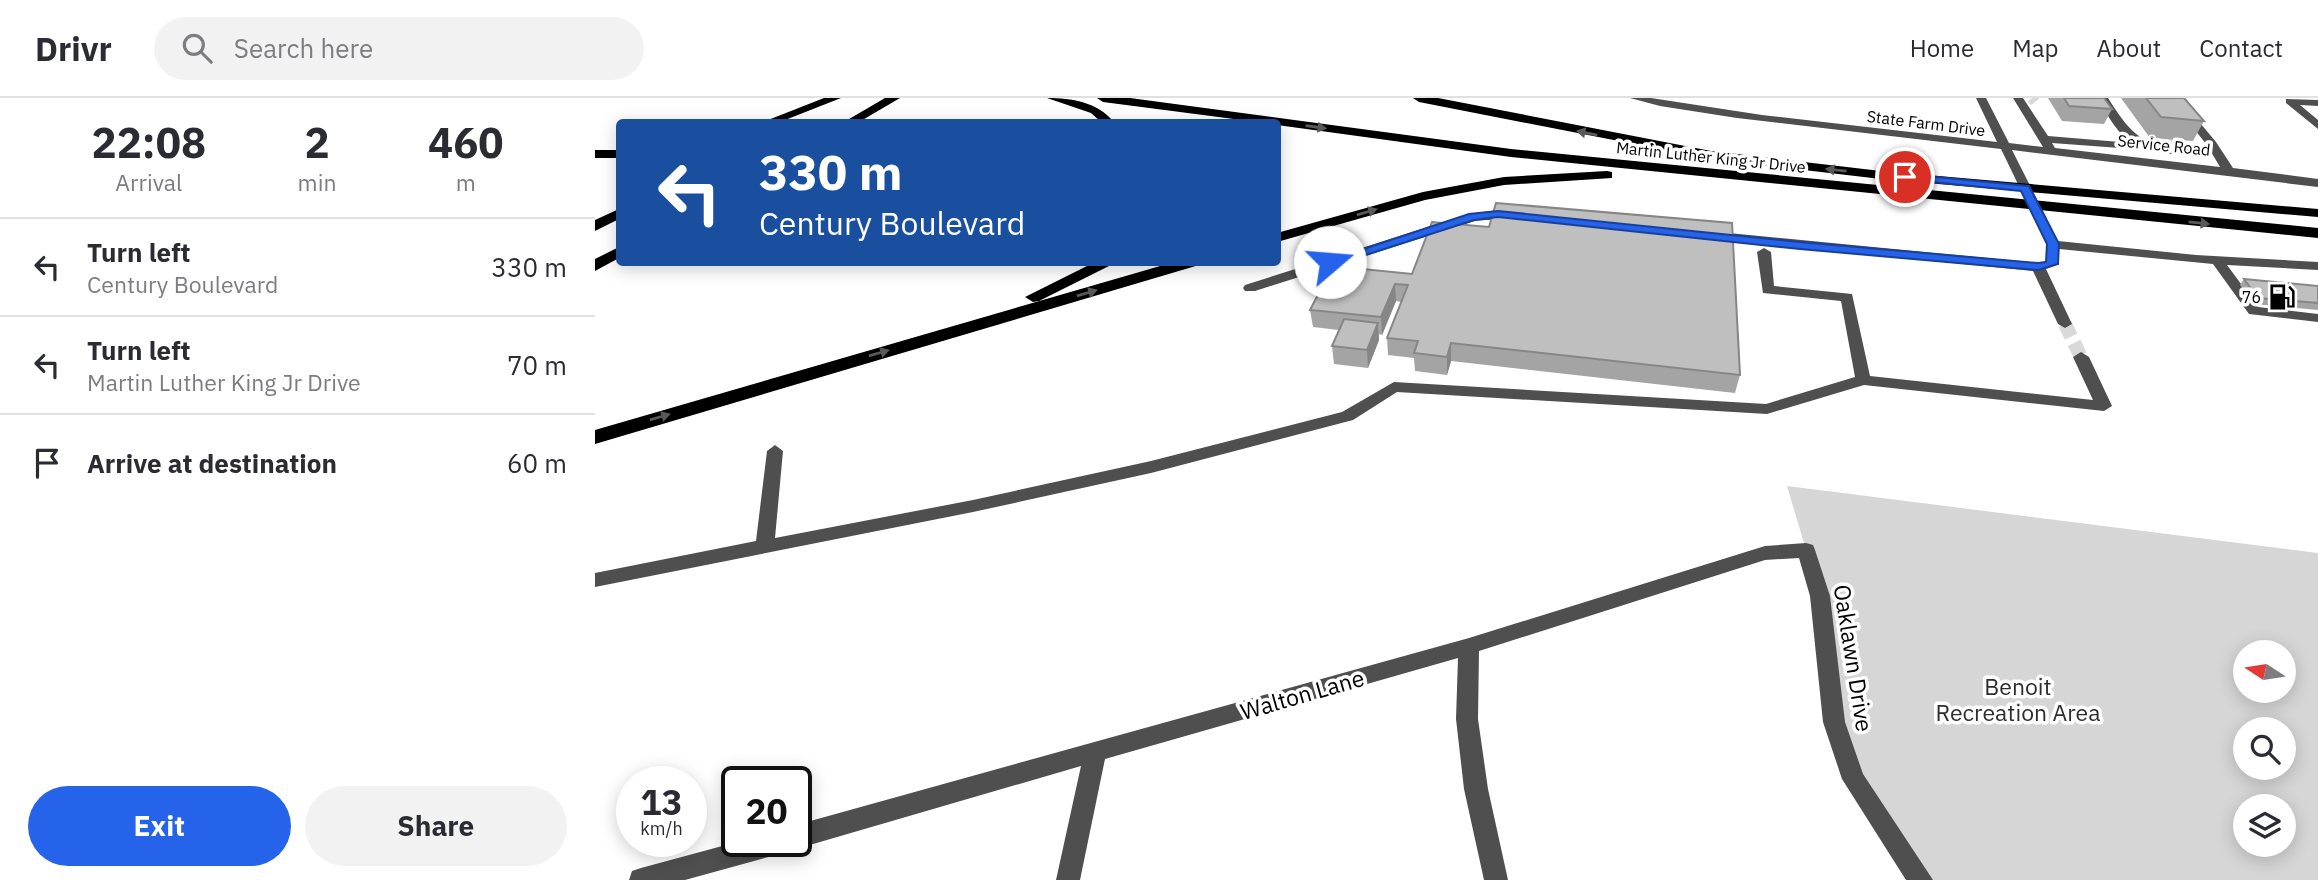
<!DOCTYPE html>
<html lang="en">
<head>
<meta charset="utf-8">
<style>
	body { margin:0; font-family:"IBM Plex Sans",sans-serif; background:#f2f2f3; color:#2b2b33; height:100vh; display:flex; flex-direction:column; font-size:26px; white-space:nowrap }
	* { box-sizing:border-box; margin:0 }
	p { font-size:23px; color:#7c7c81 }
	.icon { flex:none; width:38px; height:38px; fill:none; stroke:currentColor; stroke-width:2; stroke-linecap:round; stroke-linejoin:round }
	.map { position:relative; flex:1; overflow:hidden }
	.details { display:flex; flex-direction:column; background:#fff; width:595px }
	.details>* { flex:none }
	.hud { position:absolute; left:21px; top:21px; width:665px; height:147px; border-radius:7px; box-shadow:0 4px 18px #0003; background:#1a4fa0; color:#fff; overflow:hidden }
	.needle { width:46px; rotate:282deg }
	.tools { position:absolute; left:1638px; top:542px; display:grid; gap:14px }
	.tools a { display:grid; place-items:center; width:63px; height:63px; border-radius:50%; background:#fff; box-shadow:0 4px 18px #0003; font-size:35px }
	.speed { position:absolute; left:21px; top:668px; display:flex; gap:14px; font-size:35px; font-weight:700; text-align:center }
	.speed>* { display:grid; place-content:center; width:91px; height:91px; border-radius:50%; background:#fff; box-shadow:0 4px 18px #0003; line-height:1 }
	.speed small { font-size:18px; font-weight:400 }
	.speed .limit { border:4px solid #111; border-radius:10px; background:#fff; color:#111 }
	.pin { position:absolute; display:grid; place-items:center; width:60px; height:60px; color:#fff; margin:-30px; border:4px solid #fff; border-radius:50%; box-shadow:0 2px 7px #0007 }
	.me { position:absolute; width:77px; margin:-38px; rotate:72deg; stroke-linejoin:round; filter:drop-shadow(0 0 5px #0008) }
	.turn { display:flex; align-items:center; gap:24px; height:147px; padding:0 28px; font-size:32px }
	.turn .icon { width:91px; height:91px; stroke-width:2.5 }
	.turn b { display:block; font-size:49px; line-height:60px }
	.eta { display:flex; justify-content:space-evenly; align-items:center; height:119px; text-align:center }
	.eta b { font-size:42px; font-weight:800; line-height:49px }
	.action { display:flex; gap:14px; margin-top:auto; padding:14px 28px }
	.action a { flex:1; height:80px; border-radius:42px; background:#2563eb; color:#fff; font-size:28px; font-weight:800; line-height:80px; text-align:center }
	.action a+a { background:#f2f2f3; color:#2b2b33 }
	ul { padding:0; list-style:none }
	li { display:flex; align-items:center; gap:21px; height:98px; padding:0 28px; border-top:2px solid #e1e1e2 }
	li div { flex:1 }
	li b { display:block; font-size:26px }
	li em { font-style:normal }
	header { display:flex; align-items:center; gap:42px; box-sizing:border-box; height:98px; padding:0 35px; background:#fff; border-bottom:2px solid #e1e1e2 }
	header strong { font-size:33px }
	nav { display:flex; gap:38px; margin-inline-start:auto; font-size:24px }
	.search { width:490px; height:63px; background:#f2f2f3; display:flex; align-items:center; gap:18px; box-sizing:border-box; padding:0 24px; border-radius:38px; color:#7c7c81; font-size:26px }
	main { display:flex; flex:1; min-height:0 }
	.map>svg:first-child { display:block }
	.green { fill:#d6d6d6; fill-rule:evenodd }
	.lines { fill:none; stroke-linecap:round; stroke-linejoin:round }
	.minor-tunnel-far1 { stroke:#d9d9d9; stroke-width:11; stroke-dasharray:11 5; stroke-linecap:butt }
	.minor-tunnel { stroke:#d9d9d9; stroke-width:14; stroke-dasharray:14 7; stroke-linecap:butt }
	.minor { fill:#4f4f4f; fill-rule:evenodd }
	.highway { fill:#000; fill-rule:evenodd }
	.wall { fill:#a4a4a4 }
	.shaded-wall { fill:#868686 }
	.building { fill:#bfbfbf; stroke:#868686; stroke-width:2 }
	.oneway { fill:#595959 }
	.route { fill:#2563eb; stroke:#184099; stroke-width:2 }
	.labels { text-anchor:middle; dominant-baseline:central; stroke-width:7; stroke-linejoin:round; paint-order:stroke }
	.far-street-label { font-size:16px; fill:#000; stroke:#fff }
	.far-poi-label { font-size:16px; fill:#000; stroke:#fff; text-anchor:end }
	.near-street-label { font-size:23px; fill:#000; stroke:#fff }
	.near-park-label { font-size:23px; fill:#2d2d2d; stroke:#fff }
</style>
</head>
<body>
<header>
<strong>Drivr</strong>
<div class="search"><svg class="icon" aria-label="search" viewBox="0 0 24 24"><circle cx="10" cy="10" r="6"/><path d="M15 15l6 6"/></svg>Search here</div>
<nav><a>Home</a><a>Map</a><a>About</a><a>Contact</a></nav>
</header>
<main>
<section class="details">
<div class="eta">
<div><b>22:08</b><p>Arrival</p></div>
<div><b>2</b><p>min</p></div>
<div><b>460</b><p>m</p></div>
</div>
<ul>
<li><svg class="icon" aria-label="left" viewBox="0 0 24 24"><path d="M17 20v-9H6M10 6l-5 5 5 5"/></svg><div><b>Turn left</b><p>Century Boulevard</p></div><em>330 m</em></li>
<li><svg class="icon" aria-label="left" viewBox="0 0 24 24"><path d="M17 20v-9H6M10 6l-5 5 5 5"/></svg><div><b>Turn left</b><p>Martin Luther King Jr Drive</p></div><em>70 m</em></li>
<li><svg class="icon" aria-label="arrive" viewBox="0 0 24 24"><path d="M6 21V4h12l-3 4 3 4H6"/></svg><div><b>Arrive at destination</b></div><em>60 m</em></li>
</ul>
<div class="action"><a>Exit</a><a>Share</a></div>
</section>
<div class="map">
<svg width="1723" height="782" viewBox="0 0 1723 782">
	<rect width="100%" height="100%" fill="#fff"/>
	<path class="green" d="M 1192,388 L 1723,455 L 1723,782 L 1326,782 L 1258,681 L 1211,452 ZM 1650,555 L 1689,555 L 1689,593 L 1650,593 ZM 1650,632 L 1689,632 L 1689,670 L 1650,670 ZM 1650,709 L 1689,709 L 1689,747 L 1650,747 Z"/>
	<g class="lines">
		<path class="minor-tunnel-far1" d="M 1437,0 L 1440,4
			M 1569,45 L 1587,46"/>
		<path class="minor-tunnel" d="M 1470,226 L 1486,259"/>
		<path class="minor" d="M 1035,0 L 1056,0 L 1167,17 L 1402,44 L 1381,0 L 1391,0 L 1414,45 L 1448,49 L 1418,0 L 1428,0 L 1453,38 L 1525,44 L 1531,47 L 1525,50 L 1457,45 L 1460,50 L 1625,69 L 1612,47 L 1574,0 L 1584,0 L 1621,44 L 1638,70 L 1723,81 L 1723,89 L 1417,52 L 1463,143 L 1601,157 L 1723,164 L 1723,172 L 1632,167 L 1663,209 L 1723,216 L 1723,224 L 1654,216 L 1618,166 L 1464,151 L 1464,166 L 1451,171 L 1477,226 L 1470,230 L 1463,226 L 1438,173 L 1108,140 L 1108,134 L 1113,133 L 1443,165 L 1451,163 L 1452,146 L 1406,51 L 1142,20 L 1065,8 Z
			M 1503,0 L 1513,0 C 1533,31 1544,48 1584,49 C 1593,49 1599,45 1606,50 C 1588,63 1548,54 1532,41 C 1519,31 1511,14 1503,0 Z
			M 1691,1 L 1723,2 L 1723,8 L 1705,7 L 1723,22 L 1723,31 L 1691,5 Z
			M 903,112 L 922,114 L 928,118 C 921,123 892,121 880,123 L 660,193 L 650,193 L 648,190 L 650,187 L 874,116 Z
			M 1169,150 L 1176,154 L 1179,188 L 1257,196 L 1275,278 L 1498,302 L 1478,259 L 1486,254 L 1494,259 L 1517,308 L 1509,313 L 1269,287 L 1172,316 L 802,294 L 758,322 L 556,375 L 378,414 L 0,489 L 0,475 L 161,443 L 172,353 L 180,347 L 188,353 L 180,440 L 378,402 L 556,363 L 747,314 L 799,284 L 1171,306 L 1260,279 L 1246,203 L 1168,195 L 1162,154 Z
			M 1211,445 L 1218,447 L 1220,452 L 1235,498 L 1250,624 L 1268,676 L 1338,782 L 1311,782 L 1247,681 L 1228,624 L 1215,498 L 1204,460 L 1170,462 L 884,553 L 883,621 L 893,691 L 913,782 L 889,782 L 869,691 L 861,621 L 863,560 L 510,661 L 485,782 L 461,782 L 486,668 L 201,751 L 194,748 L 193,752 L 184,756 L 90,782 L 34,782 L 37,773 L 46,770 L 142,744 L 201,744 L 201,727 L 874,540 L 1170,448 Z"/>
		<path class="highway" d="M 229,0 L 246,0 L 185,24 L 168,24 Z
			M 290,0 L 305,0 L 264,24 L 249,24 Z
			M 452,0 C 477,0 502,4 519,24 L 506,24 L 496,15 Z
			M 502,0 L 535,0 L 916,51 L 1723,130 L 1723,140 L 916,59 L 682,27 L 682,24 L 662,24 L 508,4 Z
			M 818,0 L 843,0 L 1116,53 L 1286,73 L 1723,111 L 1723,119 L 1286,81 L 1116,61 L 824,4 Z
			M 0,52 L 24,52 L 24,60 L 0,60 Z
			M 1012,73 L 1017,74 L 1017,80 L 909,87 L 830,102 L 682,144 L 682,135 L 828,94 L 909,79 Z
			M 24,111 L 24,121 L 0,133 L 0,122 Z
			M 24,149 L 24,160 L 0,173 L 0,161 Z
			M 500,164 L 522,164 L 444,203 L 438,204 L 430,199 Z
			M 579,164 L 606,164 L 604,167 L 0,346 L 0,332 Z"/>
	</g>
	<path class="wall" d="M 1453,0 L 1509,0 L 1517,11 L 1509,26 L 1467,23 Z
		M 1526,0 L 1589,0 L 1609,23 L 1598,43 L 1555,40 Z
		M 817,176 L 1145,277 L 1140,295 L 856,263 L 852,277 L 820,273 L 819,260 L 793,257 L 792,240 L 806,204 L 801,203 L 787,237 L 784,236 L 784,242 L 773,270 L 739,266 L 737,248 L 744,232 L 718,229 L 715,212 Z
		M 1649,181 L 1723,188 L 1723,212 L 1659,206 L 1645,187 Z"/>
	<path class="shaded-wall" d="M 800,186 L 801,203 L 787,237 L 786,219 Z
		M 783,225 L 784,242 L 773,270 L 772,252 Z
		M 856,245 L 856,263 L 852,277 L 852,259 Z"/>
	<path class="building" d="M 1469,0 L 1509,0 L 1517,11 L 1474,8 Z
		M 1551,0 L 1589,0 L 1609,23 L 1566,19 Z
		M 901,105 L 1137,125 L 1145,277 L 856,245 L 852,259 L 819,255 L 823,243 L 792,240 L 813,187 L 800,186 L 786,219 L 715,212 L 738,168 L 817,176 L 837,124 L 894,129 Z
		M 1649,181 L 1723,188 L 1723,205 L 1663,200 Z
		M 749,221 L 783,225 L 772,252 L 737,248 Z"/>
	<defs><path id="oneway-solid" d="M-6-.8H1V-3.2L6.5 0L1 3.2V.8H-6Z" transform="scale(1.75)"/></defs>
	<g class="oneway">
		<use href="#oneway-solid" transform="translate(721 29) rotate(8)"/>
		<use href="#oneway-solid" transform="translate(992 35) rotate(-169)"/>
		<use href="#oneway-solid" transform="translate(1241 72) rotate(-174)"/>
		<use href="#oneway-solid" transform="translate(772 114) rotate(-16)"/>
		<use href="#oneway-solid" transform="translate(1604 125) rotate(6)"/>
		<use href="#oneway-solid" transform="translate(492 195) rotate(-16)"/>
		<use href="#oneway-solid" transform="translate(284 255) rotate(-16)"/>
		<use href="#oneway-solid" transform="translate(65 319) rotate(-16)"/>
	</g>
	<path class="route" d="M 1310,76 L 1434,88 L 1464,146 L 1463,166 L 1443,172 L 1205,151 L 903,119 L 879,122 L 740,167 L 729,164 L 874,116 L 903,113 L 1205,144 L 1443,165 L 1451,164 L 1452,146 L 1426,93 L 1307,81 L 1307,77 Z"/>
	<defs>
		<g id="fuel-bare" transform="scale(2.1)"><path d="M-5.5-6h7V0h2V4h1.3V-2.5L3-4.5l.8-.8L6-3V5H2.5V1h-1V6h-7ZM-4.2-4.7v3.2H.2V-4.7Z" fill="#000" stroke="#fff" stroke-width="2.5" paint-order="stroke"/></g>
	</defs>
	<g fill-rule="evenodd">
		<use href="#fuel-bare" x="1687" y="199"/>
	</g>
	<g class="labels">
		<g class="far-street-label">
			<text transform="translate(1331 25) rotate(7)">State Farm Drive</text>
			<text transform="translate(1569 47) rotate(6)">Service Road</text>
			<text transform="translate(1116 59) rotate(6)">Martin Luther King Jr Drive</text>
		</g>
		<g class="far-poi-label">
			<text x="1666" y="199">76</text>
		</g>
		<g class="near-street-label">
			<text transform="translate(1259 560) rotate(81)">Oaklawn Drive</text>
			<text transform="translate(707 596) rotate(-16)">Walton Lane</text>
		</g>
		<g class="near-park-label">
			<text x="1423" y="588">Benoit<tspan x="1423" dy="26">Recreation Area</tspan></text>
		</g>
	</g>
</svg>
<div class="tools">
<a><svg class="needle" viewBox="-14 -14 28 28"><path d="M0-13l5 13h-10z" fill="#e53935"/><path d="M0 13l5-13h-10z" fill="#7c7c81"/></svg></a>
<a><svg class="icon" aria-label="search" viewBox="0 0 24 24"><circle cx="10" cy="10" r="6"/><path d="M15 15l6 6"/></svg></a>
<a><svg class="icon" aria-label="layers" viewBox="0 0 24 24"><path d="M12 4l9 5-9 5-9-5zM3 14l9 5 9-5"/></svg></a>
</div>
<div class="speed"><div>13<small>km/h</small></div><div class="limit">20</div></div>
<div class="pin" style="left:1310px;top:79px;background:#d93025"><svg class="icon" aria-label="arrive" viewBox="0 0 24 24"><path d="M6 21V4h12l-3 4 3 4H6"/></svg></div>
<svg class="me" style="left:735px;top:164px" viewBox="-20 -20 40 40"><circle r="19" fill="#fff"/><path d="M0-13L10 11 0 6-10 11z" fill="#2563eb"/></svg>
<div class="hud">
<div class="turn"><svg class="icon" aria-label="left" viewBox="0 0 24 24"><path d="M17 20v-9H6M10 6l-5 5 5 5"/></svg><div><b>330 m</b>Century Boulevard</div></div>
</div>
</div>
</main>
</body>
</html>
